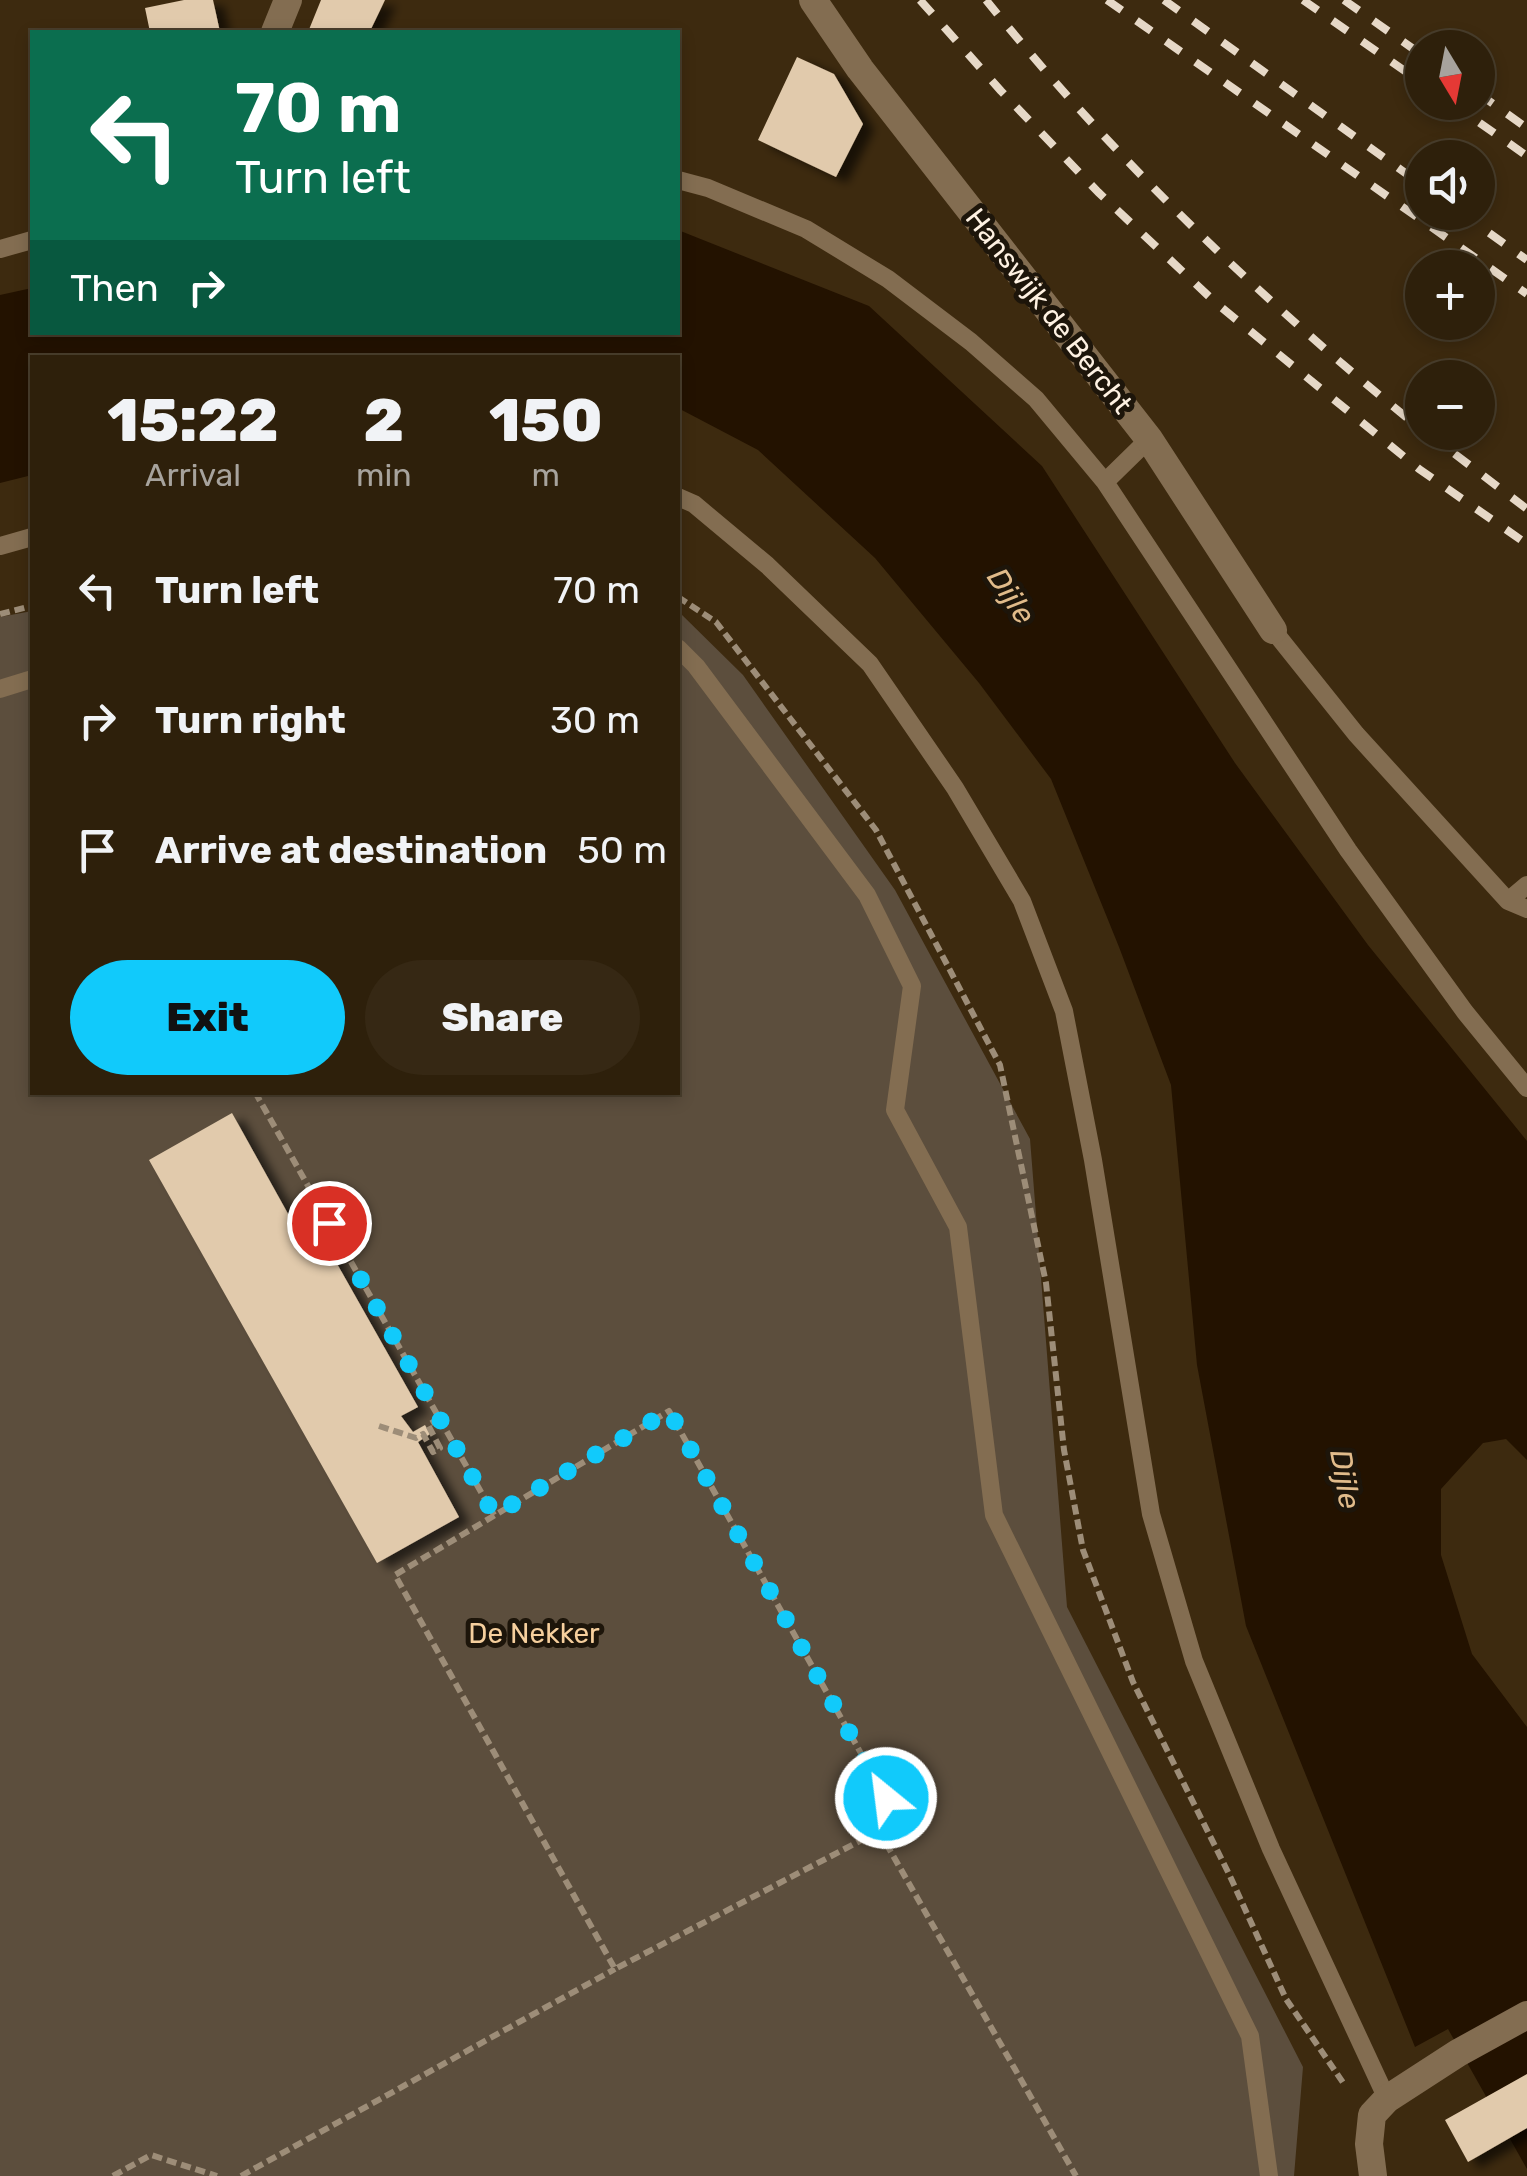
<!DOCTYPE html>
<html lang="en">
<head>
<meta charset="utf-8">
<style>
	body { margin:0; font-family:Rubik,sans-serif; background:#362814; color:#f1f3f6; height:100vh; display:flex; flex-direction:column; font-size:38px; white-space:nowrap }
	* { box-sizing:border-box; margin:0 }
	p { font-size:32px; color:#a7a39d }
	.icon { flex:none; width:55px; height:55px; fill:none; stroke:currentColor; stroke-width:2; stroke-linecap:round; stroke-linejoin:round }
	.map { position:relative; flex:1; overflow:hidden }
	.side { position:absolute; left:30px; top:355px; width:650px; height:740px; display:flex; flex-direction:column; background:#2e200b; border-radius:0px; box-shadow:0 5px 15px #0003,0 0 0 2px #493e2c }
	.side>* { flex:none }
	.hud { position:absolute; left:30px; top:30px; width:650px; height:305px; border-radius:0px; box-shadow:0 5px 15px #0003,0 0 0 2px #493e2c; background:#0b6e4f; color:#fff; overflow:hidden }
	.needle { width:65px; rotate:170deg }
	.buttons { position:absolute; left:1405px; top:30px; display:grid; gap:20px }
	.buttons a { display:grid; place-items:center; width:90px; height:90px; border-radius:50%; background:#2e200b; box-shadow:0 5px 15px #0003,0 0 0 2px #493e2c; font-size:50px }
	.pin { position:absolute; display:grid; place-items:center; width:85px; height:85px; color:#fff; margin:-42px; border:5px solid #fff; border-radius:50%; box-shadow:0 2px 10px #0007 }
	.me { position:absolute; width:110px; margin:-55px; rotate:331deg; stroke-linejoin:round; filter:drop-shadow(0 0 8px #0008) }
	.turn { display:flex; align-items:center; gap:35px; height:210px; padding:0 40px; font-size:45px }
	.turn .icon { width:130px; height:130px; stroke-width:2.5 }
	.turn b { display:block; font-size:70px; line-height:85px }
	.then { display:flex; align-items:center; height:95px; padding:0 40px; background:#0003; gap:20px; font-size:38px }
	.eta { display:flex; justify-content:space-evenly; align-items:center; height:170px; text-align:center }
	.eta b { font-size:60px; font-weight:800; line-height:70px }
	.action { display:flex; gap:20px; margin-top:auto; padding:20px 40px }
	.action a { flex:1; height:115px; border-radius:60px; background:#11cafb; color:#111; font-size:40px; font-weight:800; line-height:115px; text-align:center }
	.action a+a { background:#362814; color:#f1f3f6 }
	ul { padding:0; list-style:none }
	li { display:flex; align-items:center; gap:30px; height:130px; padding:0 40px }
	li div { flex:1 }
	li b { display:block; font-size:38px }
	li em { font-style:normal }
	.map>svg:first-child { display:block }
	.green { fill:#5c4e3d }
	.water { fill:#231200 }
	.building { fill:#e1caac; filter:url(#shadow) }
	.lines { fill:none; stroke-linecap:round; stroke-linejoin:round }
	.path { stroke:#9d8d78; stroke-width:6; stroke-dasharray:10 5; stroke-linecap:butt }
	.service { stroke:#836d51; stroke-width:18 }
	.minor { stroke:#836d51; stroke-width:28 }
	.rail { stroke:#e6d8c7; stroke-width:8; stroke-dasharray:18 18; stroke-linecap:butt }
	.route { stroke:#11cafb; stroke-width:18; stroke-dasharray:0 32.4 }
	.labels { text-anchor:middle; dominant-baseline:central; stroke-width:10; stroke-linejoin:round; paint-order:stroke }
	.street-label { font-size:28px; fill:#fef1e2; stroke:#1d150a }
	.park-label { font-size:28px; fill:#f6cf9d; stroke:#1d150a }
	.water-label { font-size:30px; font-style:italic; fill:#e1bb8a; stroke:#1d150a }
</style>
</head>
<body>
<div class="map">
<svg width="1527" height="2176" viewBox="0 0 1527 2176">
	<defs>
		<filter id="shadow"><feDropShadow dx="11" dy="6" stdDeviation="5" flood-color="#0009"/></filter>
	</defs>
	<rect width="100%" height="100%" fill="#3d2a0f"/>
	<path class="green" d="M 32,611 L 32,1092 L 678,1092 L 678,611 L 743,675 L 895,890 L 1030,1139 L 1067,1607 L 1303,2067 L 1294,2176 L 0,2176 L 0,617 Z"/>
	<path class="water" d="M 678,230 L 869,306 L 1042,466 L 1235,763 L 1368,945 L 1527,1141 L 1527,1460 L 1506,1439 L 1483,1443 L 1441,1489 L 1441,1555 L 1472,1654 L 1527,1727 L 1527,2169 L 1448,2029 L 1415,2047 L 1246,1626 L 1197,1365 L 1171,1085 L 1119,947 L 1051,779 L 979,683 L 875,558 L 758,450 L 678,408 L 678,358 L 32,358 L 32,475 L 0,483 L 0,295 L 32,288 L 32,332 L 678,332 Z"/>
	<path class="building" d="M 184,0 L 213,0 L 220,32 L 150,32 L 145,8 Z
		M 321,0 L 385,0 L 371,29 L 375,32 L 308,32 Z
		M 797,57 L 834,74 L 863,124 L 836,177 L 758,140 Z
		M 232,1113 L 307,1248 L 323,1239 L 418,1407 L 401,1416 L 413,1432 L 425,1425 L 430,1434 L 418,1442 L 459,1517 L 377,1563 L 149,1160 Z
		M 1527,2074 L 1527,2128 L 1468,2162 L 1445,2120 Z"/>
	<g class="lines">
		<path class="path" d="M 678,597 L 716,622 L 876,830 L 1000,1065 L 1046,1283 L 1064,1450 L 1083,1550 L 1133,1682 L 1229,1874 L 1286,1999 L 1344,2084
			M 0,614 L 32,606
			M 255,1092 L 494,1515
			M 379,1426 L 416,1438 L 423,1434 L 433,1452 L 440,1448 L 428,1425 L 440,1418
			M 879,1831 L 615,1969 L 395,1575 L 669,1411 L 886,1798 L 879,1831 L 1076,2176
			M 113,2176 L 151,2155 L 217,2176
			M 241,2176 L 615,1969"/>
		<path class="service" d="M 678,180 L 708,188 L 806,229 L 888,279 L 971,342 L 1036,399 L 1105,482 L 1348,850 L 1465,1012 L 1527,1088
			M 0,249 L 32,240
			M 1105,482 L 1149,439
			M 678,497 L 694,504 L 767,565 L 870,664 L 955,788 L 1022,901 L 1064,1011 L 1093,1160 L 1151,1514 L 1194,1661 L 1271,1849 L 1387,2099
			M 0,546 L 32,537
			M 1273,630 L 1356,734 L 1508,901 L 1527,909
			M 678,648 L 696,666 L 867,895 L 912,986 L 895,1110 L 958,1227 L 994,1515 L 1250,2036 L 1269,2176
			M 0,689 L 32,679
			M 1508,901 L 1527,885"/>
		<path class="minor" d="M 813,0 L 860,69 L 1149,439 L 1273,630
			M 275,32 L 288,0
			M 1373,2176 L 1369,2144 L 1372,2115 L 1387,2099 L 1458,2053 L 1527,2015"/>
		<path class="rail" d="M 920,0 L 1001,91 L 1098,192 L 1216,303 L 1419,469 L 1527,544
			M 986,0 C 1115,160 1262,301 1422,430
			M 1107,0 L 1527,294
			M 1164,0 L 1422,185
			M 1303,0 L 1422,83
			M 1344,0 L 1422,55
			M 1478,93 L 1527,128
			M 1450,102 L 1527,156
			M 1460,212 L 1527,260
			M 1426,432 L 1527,509"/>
	</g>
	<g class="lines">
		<path class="route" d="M 329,1223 L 494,1515 L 669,1411 L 886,1798"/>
	</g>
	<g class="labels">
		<g class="street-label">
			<text transform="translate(1049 311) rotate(52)">Hanswijk de Bercht</text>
		</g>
		<g class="park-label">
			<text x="534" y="1633">De Nekker</text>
		</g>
		<g class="water-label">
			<text transform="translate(1011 596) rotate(56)">Dijle</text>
			<text transform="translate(1345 1479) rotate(80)">Dijle</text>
		</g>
	</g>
</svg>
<div class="buttons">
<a><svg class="needle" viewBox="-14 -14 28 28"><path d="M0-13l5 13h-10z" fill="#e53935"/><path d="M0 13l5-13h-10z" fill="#a7a39d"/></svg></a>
<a><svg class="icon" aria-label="sound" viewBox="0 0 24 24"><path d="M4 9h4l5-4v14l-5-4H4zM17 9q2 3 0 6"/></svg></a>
<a>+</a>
<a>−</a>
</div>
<div class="pin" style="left:329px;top:1223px;background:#d93025"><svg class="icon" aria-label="arrive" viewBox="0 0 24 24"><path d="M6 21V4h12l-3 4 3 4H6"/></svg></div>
<svg class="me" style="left:886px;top:1798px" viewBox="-20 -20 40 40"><circle r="17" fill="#11cafb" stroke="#fff" stroke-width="3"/><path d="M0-11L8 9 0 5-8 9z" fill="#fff"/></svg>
<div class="hud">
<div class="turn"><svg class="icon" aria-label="left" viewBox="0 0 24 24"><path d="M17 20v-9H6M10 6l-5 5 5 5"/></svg><div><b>70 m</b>Turn left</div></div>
<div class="then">Then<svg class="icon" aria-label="right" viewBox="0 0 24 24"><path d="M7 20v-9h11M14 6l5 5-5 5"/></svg></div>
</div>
<section class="side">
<div class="eta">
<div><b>15:22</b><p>Arrival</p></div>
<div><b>2</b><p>min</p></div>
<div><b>150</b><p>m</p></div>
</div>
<ul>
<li><svg class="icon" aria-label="left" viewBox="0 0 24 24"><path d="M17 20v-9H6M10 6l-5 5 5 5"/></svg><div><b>Turn left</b></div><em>70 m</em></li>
<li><svg class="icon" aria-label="right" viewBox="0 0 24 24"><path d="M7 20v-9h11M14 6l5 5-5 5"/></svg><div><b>Turn right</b></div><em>30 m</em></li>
<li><svg class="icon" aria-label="arrive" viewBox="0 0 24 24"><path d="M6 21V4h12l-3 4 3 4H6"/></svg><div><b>Arrive at destination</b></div><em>50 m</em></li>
</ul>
<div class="action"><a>Exit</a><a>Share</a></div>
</section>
</div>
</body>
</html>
